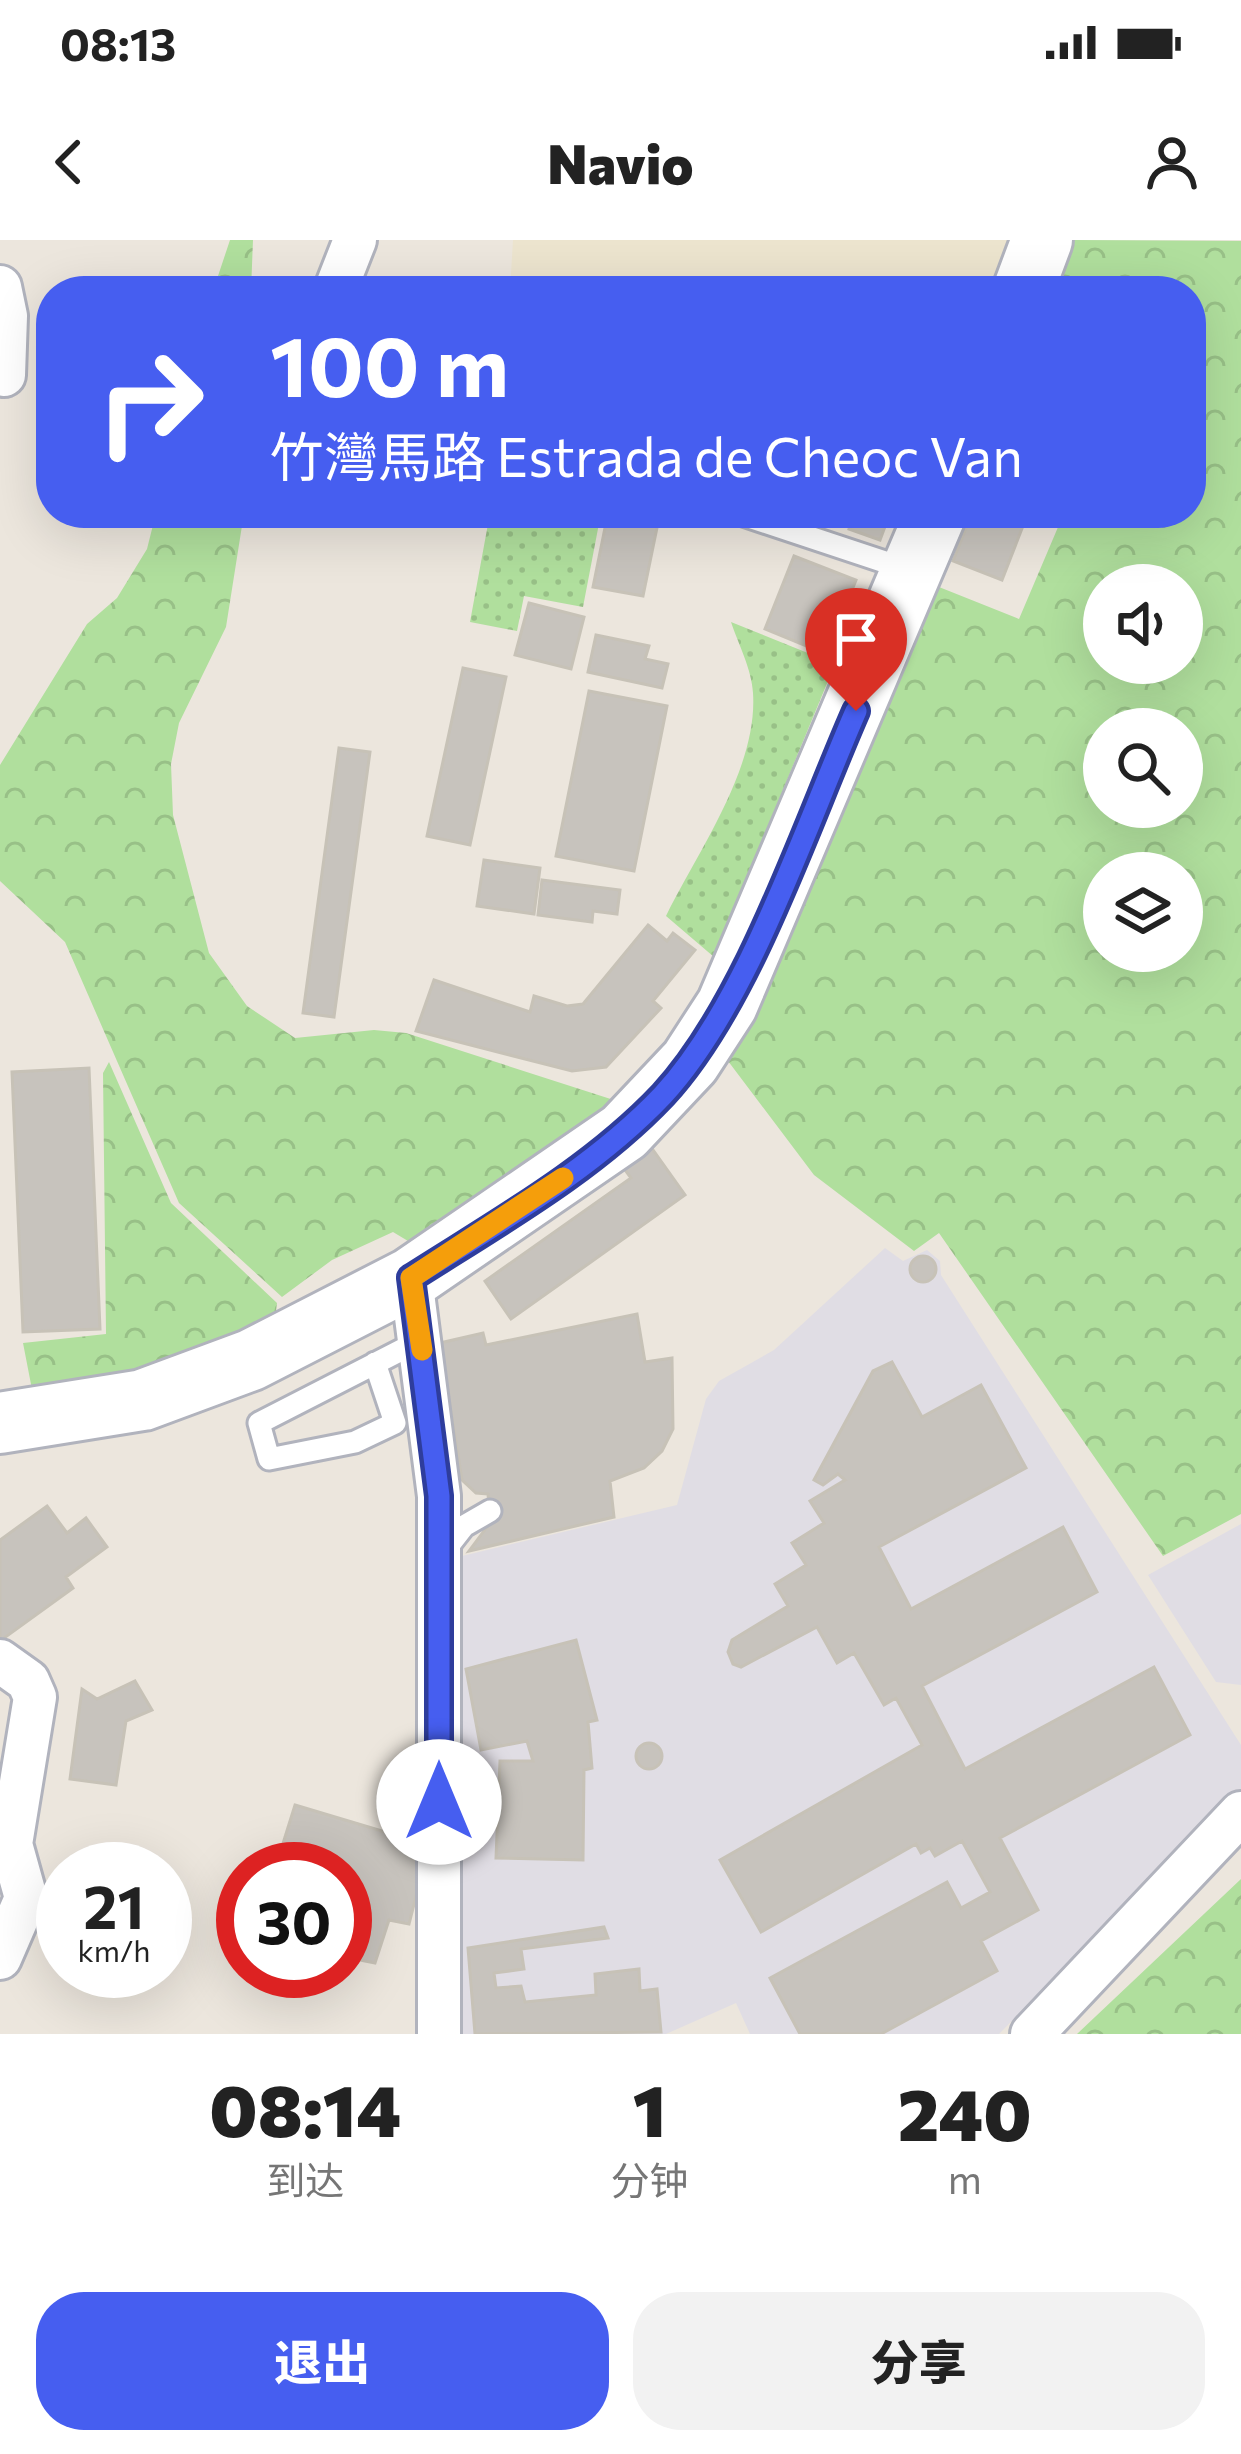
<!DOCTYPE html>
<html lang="zh">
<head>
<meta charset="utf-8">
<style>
	body { margin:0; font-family:Commissioner,"Noto Sans SC",sans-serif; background:#f2f2f2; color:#222; height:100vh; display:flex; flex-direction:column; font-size:45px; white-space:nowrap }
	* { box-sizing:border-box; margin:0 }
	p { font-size:39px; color:#767676 }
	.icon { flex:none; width:66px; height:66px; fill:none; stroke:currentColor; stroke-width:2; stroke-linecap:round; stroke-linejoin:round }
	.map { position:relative; height:1794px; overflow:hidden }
	.side { display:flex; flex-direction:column; background:#fff; flex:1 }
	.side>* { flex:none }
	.banner { position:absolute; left:36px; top:36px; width:1170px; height:252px; border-radius:48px; box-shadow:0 12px 48px #0002; background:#465ef0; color:#fff; overflow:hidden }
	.controls { position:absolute; left:1083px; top:324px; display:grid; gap:24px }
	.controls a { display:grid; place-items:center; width:120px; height:120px; border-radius:50%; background:#fff; box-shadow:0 12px 48px #0002; font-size:60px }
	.speed { position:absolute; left:36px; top:1602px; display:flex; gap:24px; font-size:60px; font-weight:700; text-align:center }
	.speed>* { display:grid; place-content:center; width:156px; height:156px; border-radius:50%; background:#fff; box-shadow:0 12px 48px #0002; line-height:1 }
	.speed small { font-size:30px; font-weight:400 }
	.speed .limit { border:18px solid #d22; background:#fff; color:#111 }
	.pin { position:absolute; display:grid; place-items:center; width:102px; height:102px; color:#fff; margin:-123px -51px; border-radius:50% 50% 50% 0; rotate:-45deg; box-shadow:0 0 12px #0007 }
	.pin .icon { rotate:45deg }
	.me { position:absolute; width:132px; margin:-66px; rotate:0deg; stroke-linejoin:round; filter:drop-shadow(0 0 9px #0008) }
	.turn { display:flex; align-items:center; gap:42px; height:252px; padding:0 36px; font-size:54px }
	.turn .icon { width:156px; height:156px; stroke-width:2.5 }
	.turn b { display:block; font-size:84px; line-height:102px }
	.eta { display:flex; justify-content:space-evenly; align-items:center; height:204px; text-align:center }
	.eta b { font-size:72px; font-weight:800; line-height:84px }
	.action { display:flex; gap:24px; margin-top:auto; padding:24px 36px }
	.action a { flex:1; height:138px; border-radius:48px; background:#465ef0; color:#fff; font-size:48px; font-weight:800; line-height:138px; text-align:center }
	.action a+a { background:#f2f2f2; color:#222 }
	.status { display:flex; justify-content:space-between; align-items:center; height:84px; padding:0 60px; background:#fff; direction:ltr }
	.status svg { height:33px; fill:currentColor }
	header { display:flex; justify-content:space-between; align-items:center; height:156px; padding:0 36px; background:#fff; font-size:54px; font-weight:800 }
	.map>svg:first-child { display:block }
	.industrial { fill:#e0dde4 }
	.education { fill:#ece4ce }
	.grass { fill:url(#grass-dots) }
	.forest { fill:url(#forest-crowns); fill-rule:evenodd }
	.building { fill:#c7c3bd; stroke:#c7c2b7; stroke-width:3 }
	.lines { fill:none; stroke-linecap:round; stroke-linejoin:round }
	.lane-casing { stroke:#b1b3bd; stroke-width:27 }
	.street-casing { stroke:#b1b3bd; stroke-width:48 }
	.secondary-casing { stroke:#b1b3bd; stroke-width:66 }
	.lane { stroke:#fff; stroke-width:21 }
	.street { stroke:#fff; stroke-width:42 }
	.secondary { stroke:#fff; stroke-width:60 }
	.route-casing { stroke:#2e3d9c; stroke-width:30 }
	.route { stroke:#465ef0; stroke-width:21 }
	.slow { stroke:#f59e0b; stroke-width:21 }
</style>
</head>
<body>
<div class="status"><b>08:13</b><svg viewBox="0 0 49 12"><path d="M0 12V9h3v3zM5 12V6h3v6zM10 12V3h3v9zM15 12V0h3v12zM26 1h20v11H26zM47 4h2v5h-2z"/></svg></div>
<header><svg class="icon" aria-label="back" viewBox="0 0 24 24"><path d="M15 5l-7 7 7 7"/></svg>Navio<svg class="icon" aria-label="person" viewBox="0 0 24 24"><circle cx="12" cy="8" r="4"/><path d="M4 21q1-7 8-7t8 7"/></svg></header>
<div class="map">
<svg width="1241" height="1794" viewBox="0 0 1241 1794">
	<defs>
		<pattern id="grass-dots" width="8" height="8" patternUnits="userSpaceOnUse" patternTransform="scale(3)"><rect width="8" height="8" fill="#b0df9d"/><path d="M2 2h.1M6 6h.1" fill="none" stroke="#98c087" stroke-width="1.8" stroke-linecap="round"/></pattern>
		<pattern id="forest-crowns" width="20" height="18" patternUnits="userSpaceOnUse" patternTransform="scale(3)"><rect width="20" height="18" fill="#b0df9d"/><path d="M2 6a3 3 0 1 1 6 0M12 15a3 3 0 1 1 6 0" fill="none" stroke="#98c087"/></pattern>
	</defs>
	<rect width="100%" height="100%" fill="#ece6dd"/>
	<path class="industrial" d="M 885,1008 L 903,1021 L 927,1010 L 940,1021 L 941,1035 L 1241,1505 L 1241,1550 L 999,1794 L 750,1794 L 736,1763 L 666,1794 L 453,1794 L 456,1344 L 462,1316 L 677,1265 L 706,1159 L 719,1141 L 774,1110 Z
		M 1241,1284 L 1241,1445 L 1216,1442 L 1148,1335 Z"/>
	<path class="education" d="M 513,0 L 1020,0 L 1001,51 L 510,51 Z"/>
	<path class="grass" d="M 490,273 L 601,273 L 583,367 L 524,356 L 517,391 L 470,382 Z
		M 731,382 L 835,424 L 714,717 L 666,676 C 698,611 758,528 753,453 C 752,430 738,403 731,382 Z"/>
	<path class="forest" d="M 230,0 L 253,0 L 251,51 L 213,51 Z
		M 1075,0 L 1241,1 L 1241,1274 L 1163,1316 L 939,993 L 914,1011 L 814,935 L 725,817 L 939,347 L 1019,379 L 1064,273 L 1191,273 L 1191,51 L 1055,51 ZM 1104,345 L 1182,345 L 1182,423 L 1104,423 ZM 1104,489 L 1182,489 L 1182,567 L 1104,567 ZM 1104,633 L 1182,633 L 1182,711 L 1104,711 Z
		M 156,273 L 244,273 L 226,387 L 179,483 L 171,524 L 173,575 L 209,713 L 247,766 L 295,798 L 374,790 L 406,793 L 620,862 L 418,1007 L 393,992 L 332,1020 L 282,1057 L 179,963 L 65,702 L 0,641 L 0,525 L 87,384 L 117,358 L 147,309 Z
		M 109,822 L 171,963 L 277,1063 L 276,1071 L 236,1105 L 35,1165 L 23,1103 L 106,1094 L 103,833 Z
		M 1241,1639 L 1241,1794 L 1077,1794 Z"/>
	<path class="building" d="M 608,273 L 660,273 L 643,356 L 593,347 Z
		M 854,273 L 890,273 L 880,300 L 849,289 Z
		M 972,273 L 1028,273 L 1002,340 L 953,321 Z
		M 794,316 L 856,340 L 826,414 L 765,389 Z
		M 529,363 L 584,377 L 571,429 L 515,415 Z
		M 596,395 L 649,406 L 645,419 L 668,424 L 662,448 L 588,432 Z
		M 463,428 L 506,437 L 470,605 L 427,596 Z
		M 589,451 L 667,466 L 634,631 L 556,616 Z
		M 339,508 L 370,512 L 334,777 L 303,773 Z
		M 484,620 L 540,628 L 534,674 L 477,666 Z
		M 542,640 L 620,650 L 617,674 L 593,671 L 592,682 L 538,675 Z
		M 648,685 L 667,701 L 673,693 L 695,710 L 653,761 L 661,768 L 606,827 L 572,831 L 416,791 L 434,740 L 530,772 L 534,756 L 567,766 L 583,764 Z
		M 89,828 L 100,1089 L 23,1092 L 12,832 Z
		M 646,900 L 685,955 L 511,1079 L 485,1041 L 631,938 L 618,920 Z
		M910 1029a13 13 0 1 1 26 0a13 13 0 1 1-26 0Z
		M 637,1074 L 645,1122 L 672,1118 L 673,1189 L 662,1211 L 644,1228 L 610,1241 L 614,1277 L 469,1311 L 490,1283 L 488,1254 L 476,1253 L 462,1240 L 440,1103 L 483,1093 L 486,1105 Z
		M 892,1122 L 922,1177 L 981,1145 L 1026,1228 L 879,1307 L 911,1369 L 1063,1287 L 1097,1352 L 922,1446 L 965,1529 L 1154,1427 L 1190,1495 L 1000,1598 L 1038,1670 L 981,1701 L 997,1731 L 881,1794 L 800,1794 L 770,1738 L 947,1642 L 961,1668 L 990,1652 L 962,1601 L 935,1616 L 930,1608 L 921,1613 L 916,1604 L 761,1692 L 720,1620 L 922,1505 L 896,1458 L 884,1465 L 854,1413 L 837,1423 L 817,1387 L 741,1427 L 733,1424 L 728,1412 L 732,1400 L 788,1366 L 775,1344 L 806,1325 L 792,1303 L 824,1283 L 810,1261 L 845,1240 L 838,1234 L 823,1245 L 814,1240 L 873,1131 Z
		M 47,1266 L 67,1293 L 86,1278 L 107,1307 L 66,1337 L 73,1348 L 0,1401 L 0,1300 Z
		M 576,1400 L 597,1480 L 588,1482 L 592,1528 L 584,1530 L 583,1620 L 496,1618 L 500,1521 L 533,1521 L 527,1501 L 481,1510 L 466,1429 Z
		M 135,1441 L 152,1470 L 126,1481 L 116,1545 L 70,1539 L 82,1449 L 97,1459 Z
		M636 1516a13 13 0 1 1 26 0a13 13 0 1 1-26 0Z
		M 295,1565 L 429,1605 L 409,1684 L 389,1680 L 375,1723 L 345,1717 L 345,1629 L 275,1629 Z
		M 604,1687 L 608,1698 L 521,1709 L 524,1729 L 494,1733 L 496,1748 L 521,1746 L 525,1762 L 596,1755 L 595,1734 L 639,1729 L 640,1751 L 657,1749 L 661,1792 L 475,1794 L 468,1708 Z"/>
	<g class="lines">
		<g class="lane-casing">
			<path id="lane" d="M 737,273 L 906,329
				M 375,1123 L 395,1183 L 355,1202 L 269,1219 L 259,1183 L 421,1100
				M 446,1309 L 464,1286 L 490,1271"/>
		</g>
		<g class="street-casing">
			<path id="street" d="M 0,47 L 6,76 L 4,135
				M 335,51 L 355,0
				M 411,1038 L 439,1256 L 439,1794
				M 0,1421 L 28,1441 L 35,1457 L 11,1604 L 26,1658 L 0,1718
				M 1032,1794 L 1241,1573"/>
		</g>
		<g class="secondary-casing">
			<path id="secondary" d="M 1023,51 L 1042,0
				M 0,1183 L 143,1160 L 251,1120 L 411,1038 L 624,892 L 690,822 L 727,765 L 936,273"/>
		</g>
		<use href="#lane" class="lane"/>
		<use href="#street" class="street"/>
		<use href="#secondary" class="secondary"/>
	</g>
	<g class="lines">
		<g class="route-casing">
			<path id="route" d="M 439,1562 L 439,1256 L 411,1038 C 497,983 592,930 663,855 C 748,763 805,587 856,471"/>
		</g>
		<use href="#route" class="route"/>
		<path class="slow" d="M 422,1110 L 411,1038 L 563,938"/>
	</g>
</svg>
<div class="controls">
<a><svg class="icon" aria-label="sound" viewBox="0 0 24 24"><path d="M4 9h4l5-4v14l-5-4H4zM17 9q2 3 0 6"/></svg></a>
<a><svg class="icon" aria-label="search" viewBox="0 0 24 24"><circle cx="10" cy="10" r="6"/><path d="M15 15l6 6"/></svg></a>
<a><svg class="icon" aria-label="layers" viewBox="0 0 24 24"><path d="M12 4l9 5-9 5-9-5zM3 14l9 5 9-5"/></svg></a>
</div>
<div class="speed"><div>21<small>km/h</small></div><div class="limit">30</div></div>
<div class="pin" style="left:856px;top:471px;background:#d93025"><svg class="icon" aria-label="arrive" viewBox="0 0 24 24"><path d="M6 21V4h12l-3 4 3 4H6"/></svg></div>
<svg class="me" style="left:439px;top:1562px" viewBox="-20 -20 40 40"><circle r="19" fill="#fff"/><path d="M0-13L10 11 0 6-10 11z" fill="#465ef0"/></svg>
<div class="banner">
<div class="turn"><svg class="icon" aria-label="right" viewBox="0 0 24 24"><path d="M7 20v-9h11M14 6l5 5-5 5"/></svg><div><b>100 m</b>竹灣馬路 Estrada de Cheoc Van</div></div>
</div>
</div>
<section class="side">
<div class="eta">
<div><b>08:14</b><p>到达</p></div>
<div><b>1</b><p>分钟</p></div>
<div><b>240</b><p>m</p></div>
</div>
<div class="action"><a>退出</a><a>分享</a></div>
</section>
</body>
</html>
